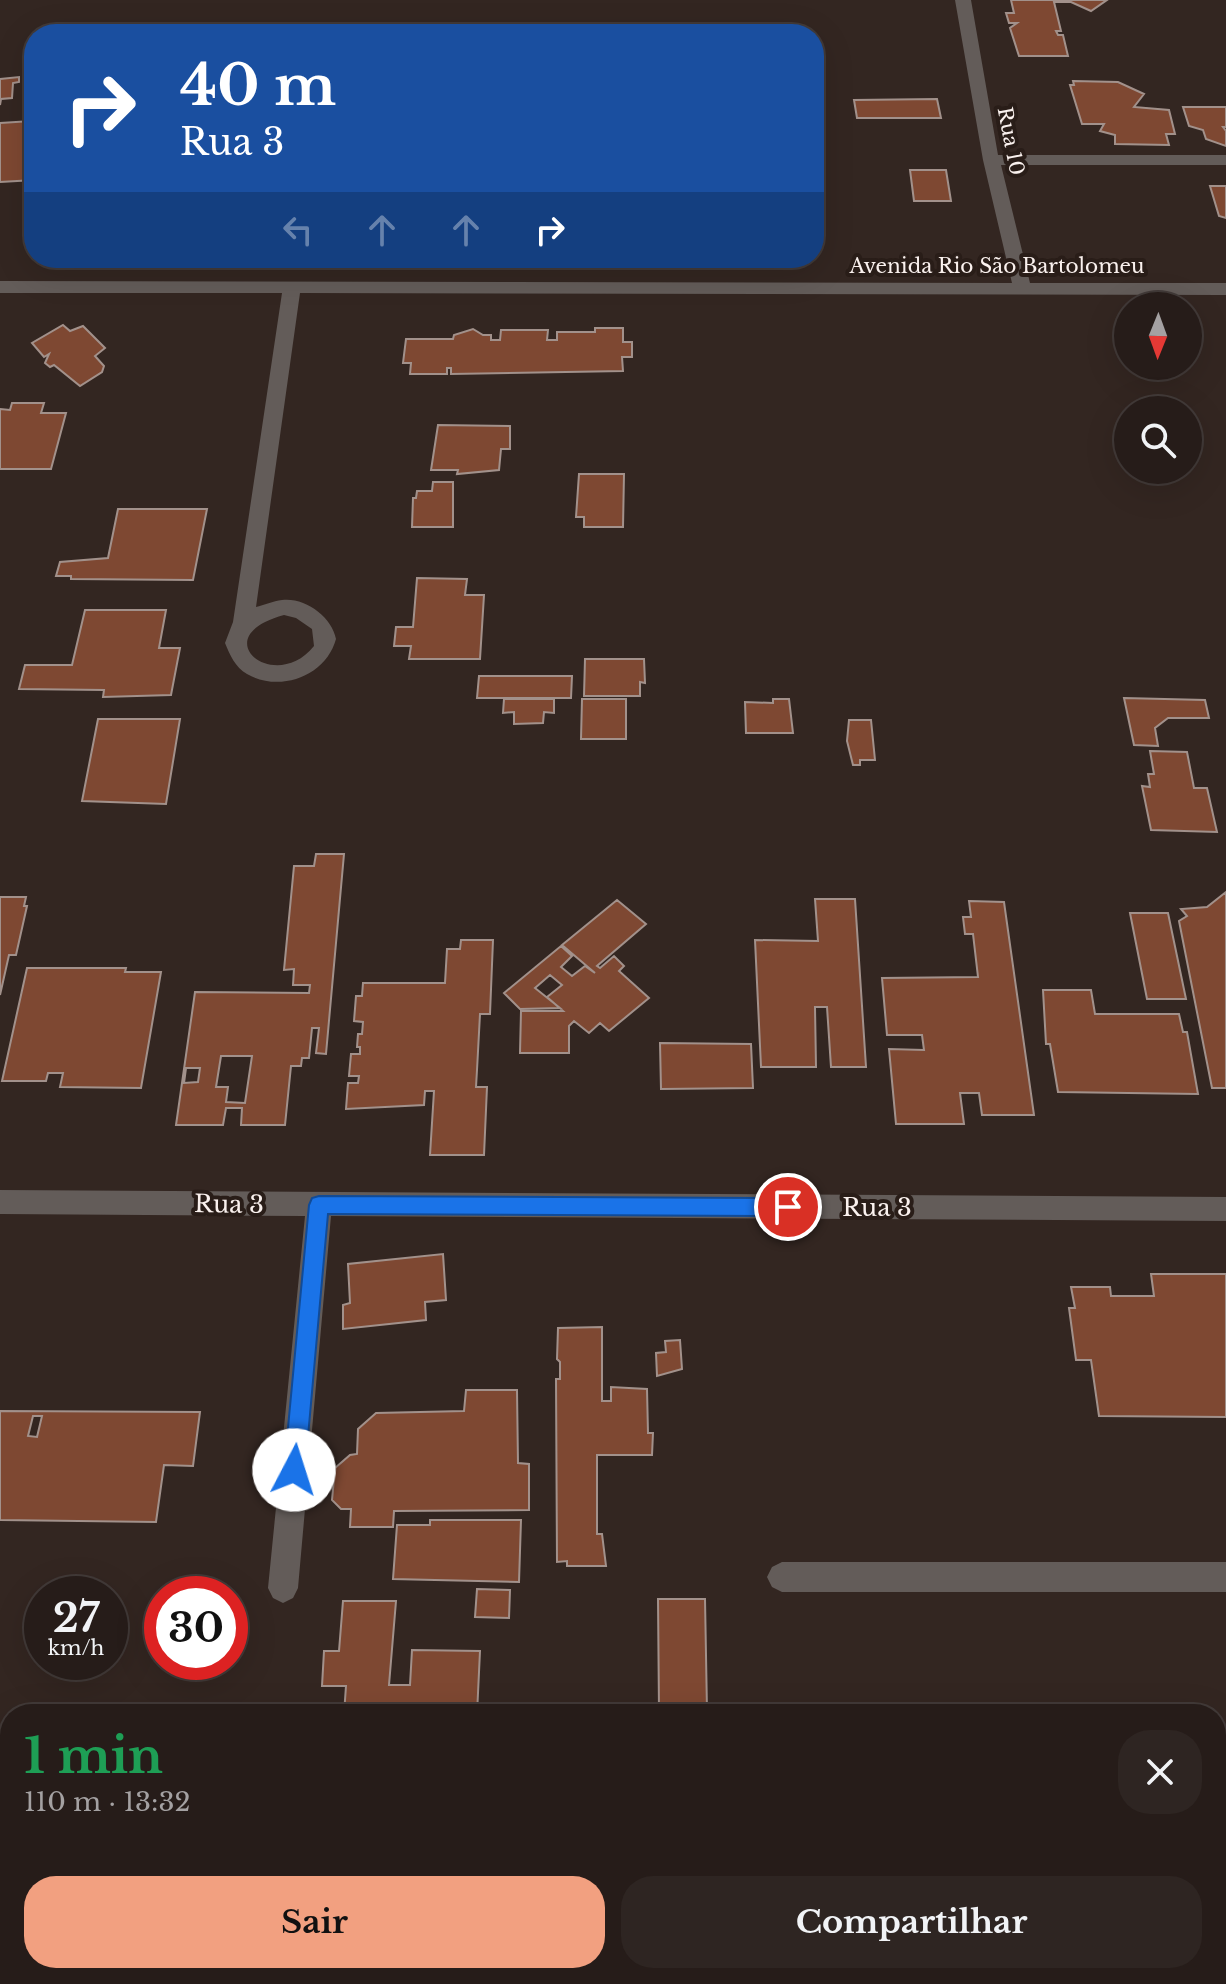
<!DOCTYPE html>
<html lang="pt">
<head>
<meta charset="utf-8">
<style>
	body { margin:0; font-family:"Libre Baskerville",serif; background:#2e2522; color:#f1f3f6; height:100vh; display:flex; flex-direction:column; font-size:30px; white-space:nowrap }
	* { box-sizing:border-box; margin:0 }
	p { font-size:26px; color:#a4a1a2 }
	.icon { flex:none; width:44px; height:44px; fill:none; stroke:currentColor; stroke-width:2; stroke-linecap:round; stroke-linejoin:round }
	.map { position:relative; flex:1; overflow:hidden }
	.panel { position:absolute; left:0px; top:1704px; width:1226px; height:280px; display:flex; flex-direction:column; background:#261c19; border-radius:32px 32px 0 0; box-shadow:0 8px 32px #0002,0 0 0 2px #423a38 }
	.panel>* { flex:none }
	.guide { position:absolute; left:24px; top:24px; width:800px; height:244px; border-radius:32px; box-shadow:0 8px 32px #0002,0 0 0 2px #423a38; background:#1a4fa0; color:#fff; overflow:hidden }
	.needle { width:52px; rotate:181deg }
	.controls { position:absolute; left:1114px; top:292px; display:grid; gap:16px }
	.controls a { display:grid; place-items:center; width:88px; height:88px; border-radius:50%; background:#261c19; box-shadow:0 8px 32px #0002,0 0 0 2px #423a38; font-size:40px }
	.speed { position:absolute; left:24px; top:1576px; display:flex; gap:16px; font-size:40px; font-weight:700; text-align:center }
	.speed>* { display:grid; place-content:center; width:104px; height:104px; border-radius:50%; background:#261c19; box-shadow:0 8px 32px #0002,0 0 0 2px #423a38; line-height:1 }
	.speed small { font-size:20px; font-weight:400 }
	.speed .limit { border:12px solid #d22; background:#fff; color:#111 }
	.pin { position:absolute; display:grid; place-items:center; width:68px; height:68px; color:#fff; margin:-34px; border:4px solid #fff; border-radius:50%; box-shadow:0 2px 8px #0007 }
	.me { position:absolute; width:88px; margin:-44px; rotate:5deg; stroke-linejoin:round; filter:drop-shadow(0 0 6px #0008) }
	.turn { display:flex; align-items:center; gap:28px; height:168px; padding:0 24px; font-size:36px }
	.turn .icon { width:104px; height:104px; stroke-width:2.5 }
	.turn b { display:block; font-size:56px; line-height:68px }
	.lanes { display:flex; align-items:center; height:76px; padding:0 24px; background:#0003; justify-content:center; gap:40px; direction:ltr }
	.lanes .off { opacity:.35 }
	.round { display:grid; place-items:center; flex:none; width:84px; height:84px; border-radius:32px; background:#2e2522 }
	.summary { display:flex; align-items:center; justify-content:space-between; height:136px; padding:0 24px }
	h1 { font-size:48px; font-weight:700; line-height:60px; color:#1e9e55 }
	.button { display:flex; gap:16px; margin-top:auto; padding:16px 24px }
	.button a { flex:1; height:92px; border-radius:32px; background:#f2a080; color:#111; font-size:32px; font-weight:700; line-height:92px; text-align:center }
	.button a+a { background:#2e2522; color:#f1f3f6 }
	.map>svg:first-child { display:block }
	.building { fill:#7e4832; stroke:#a2918b; stroke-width:2; fill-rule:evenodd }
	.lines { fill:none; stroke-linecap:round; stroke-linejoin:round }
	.minor { fill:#635c59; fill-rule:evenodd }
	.route { fill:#1a73e8; stroke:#114b97; stroke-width:2 }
	.labels { text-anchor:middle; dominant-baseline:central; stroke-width:8; stroke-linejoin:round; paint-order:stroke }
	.far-street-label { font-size:20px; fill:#faf1ee; stroke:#291d18 }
	.street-label { font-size:24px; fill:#faf1ee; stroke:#291d18 }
</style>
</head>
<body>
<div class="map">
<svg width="1226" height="1984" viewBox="0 0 1226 1984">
	<rect width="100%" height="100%" fill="#332621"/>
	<path class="building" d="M 1011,0 L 1107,0 L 1091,11 L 1071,2 L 1054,2 L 1061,31 L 1056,31 L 1058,35 L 1063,35 L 1068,56 L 1019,56 L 1010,28 L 1017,23 L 1009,23 L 1006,13 L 1014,13 Z
		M 19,77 L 19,82 L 13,83 L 12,98 L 1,99 L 0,105 L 0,79 Z
		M 1073,81 L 1118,82 L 1144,94 L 1134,107 L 1169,110 L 1175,134 L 1166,134 L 1169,145 L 1115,144 L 1115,135 L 1100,131 L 1104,124 L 1082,124 L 1070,85 L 1074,85 Z
		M 937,99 L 941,118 L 857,118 L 854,100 Z
		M 1183,107 L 1226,107 L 1226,127 L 1223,127 L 1226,131 L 1226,146 L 1206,139 L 1203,130 L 1189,126 Z
		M 31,121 L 34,180 L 0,182 L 0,123 Z
		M 910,170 L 946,170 L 951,201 L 914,201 Z
		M 1210,186 L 1226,186 L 1226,218 L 1219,216 Z
		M 63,325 L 70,331 L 83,326 L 105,348 L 95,356 L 104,366 L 102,372 L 80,386 L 54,365 L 50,367 L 45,363 L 49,354 L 44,357 L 32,343 Z
		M 595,328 L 623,328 L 623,342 L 632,342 L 632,357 L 622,357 L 623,371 L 451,374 L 451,368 L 447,368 L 447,374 L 410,374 L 411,363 L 403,363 L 406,339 L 453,339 L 454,335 L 473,329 L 483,335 L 491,335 L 491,340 L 500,340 L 501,330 L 548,330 L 547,340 L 557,340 L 557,332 L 595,332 Z
		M 12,403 L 44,403 L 41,413 L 66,413 L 51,469 L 0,469 L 0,409 L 10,410 Z
		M 438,425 L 510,426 L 510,449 L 501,449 L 499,470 L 457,474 L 458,470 L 431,470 Z
		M 579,474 L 624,474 L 623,527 L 584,527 L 584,517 L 576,517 Z
		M 433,482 L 453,482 L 453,527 L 412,527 L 413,498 L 416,498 L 417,491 L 432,491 Z
		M 118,509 L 207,509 L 193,580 L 71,579 L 71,576 L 56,576 L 60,562 L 108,558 Z
		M 417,578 L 467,579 L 465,595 L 484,595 L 480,659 L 409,659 L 411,646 L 394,646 L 396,627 L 413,627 Z
		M 85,610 L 166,610 L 159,648 L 180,648 L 171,695 L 103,697 L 104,690 L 19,689 L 25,665 L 72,665 Z
		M 585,659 L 644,659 L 645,683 L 640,682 L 640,696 L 584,696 Z
		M 479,676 L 572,676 L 571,698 L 477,698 Z
		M 1124,698 L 1205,700 L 1209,718 L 1168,718 L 1155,728 L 1158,746 L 1134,745 Z
		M 504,699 L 554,699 L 554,713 L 544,712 L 543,723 L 514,724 L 514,712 L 503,713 Z
		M 582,699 L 626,699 L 626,739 L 581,739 Z
		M 773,699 L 789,699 L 793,733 L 746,733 L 745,702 L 773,703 Z
		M 98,719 L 180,719 L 166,804 L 82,801 Z
		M 849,720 L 871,720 L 875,760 L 860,760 L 860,765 L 853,765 L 847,741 Z
		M 1150,751 L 1187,752 L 1194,788 L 1207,788 L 1217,832 L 1151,830 L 1142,786 L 1150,787 L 1148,774 L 1154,774 Z
		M 316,854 L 344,854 L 326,1054 L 316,1053 L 319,1028 L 312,1028 L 309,1058 L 302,1058 L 301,1066 L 291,1066 L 285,1125 L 241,1125 L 242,1108 L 226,1108 L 223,1125 L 176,1125 L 195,992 L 309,993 L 310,985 L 293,985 L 294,969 L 284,970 L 294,866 L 314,866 ZM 221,1056 L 252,1056 L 245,1103 L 226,1102 L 228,1087 L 216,1087 ZM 186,1068 L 200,1068 L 198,1082 L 184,1083 Z
		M 1226,892 L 1226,1088 L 1212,1088 L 1179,921 L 1187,916 L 1181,909 L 1207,907 Z
		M 0,897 L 26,897 L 24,906 L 27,906 L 16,955 L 9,955 L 0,995 Z
		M 815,899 L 855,899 L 866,1067 L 831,1067 L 827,1007 L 815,1007 L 816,1067 L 761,1067 L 755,940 L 818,941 Z
		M 617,900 L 646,924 L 597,966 L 600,968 L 614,956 L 624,966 L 619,971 L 649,998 L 609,1031 L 600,1023 L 589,1033 L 574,1021 L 569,1026 L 569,1053 L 520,1053 L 521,1011 L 563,1011 L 547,997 L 562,985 L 550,975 L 535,988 L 560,1008 L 520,1009 L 504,993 L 561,946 L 572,956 L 561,967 L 572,976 L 585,966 L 595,973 L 562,945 Z
		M 969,901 L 1004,902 L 1034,1115 L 982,1115 L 979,1093 L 960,1093 L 964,1124 L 896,1124 L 889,1049 L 924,1050 L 922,1035 L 887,1035 L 882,978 L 978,977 L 973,934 L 965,934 L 963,917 L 971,917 Z
		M 1130,913 L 1168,913 L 1186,999 L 1147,999 Z
		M 461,940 L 493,940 L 490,1014 L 480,1014 L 477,1070 L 476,1087 L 487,1087 L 484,1155 L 430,1155 L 434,1091 L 425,1091 L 424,1105 L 346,1109 L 348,1083 L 358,1083 L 359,1076 L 349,1076 L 351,1054 L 360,1054 L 360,1047 L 357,1047 L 358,1034 L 362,1034 L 363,1022 L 354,1021 L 356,996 L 362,996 L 363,983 L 445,983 L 447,949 L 460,949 Z
		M 27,968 L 126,968 L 125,972 L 161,972 L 141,1088 L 60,1087 L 63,1073 L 48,1073 L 46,1081 L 2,1081 Z
		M 1043,990 L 1091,990 L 1095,1014 L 1179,1014 L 1183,1032 L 1187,1032 L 1198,1094 L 1058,1092 L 1050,1044 L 1046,1044 Z
		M 660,1043 L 751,1044 L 753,1088 L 661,1089 Z
		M 443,1254 L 446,1300 L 425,1302 L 426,1320 L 343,1329 L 343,1305 L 350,1303 L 348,1264 Z
		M 1151,1274 L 1226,1274 L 1226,1417 L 1099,1416 L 1091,1360 L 1076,1360 L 1069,1308 L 1075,1308 L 1071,1287 L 1110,1287 L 1111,1296 L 1154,1296 Z
		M 602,1327 L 602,1401 L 611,1401 L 611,1387 L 647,1389 L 648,1433 L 653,1433 L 652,1455 L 597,1455 L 597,1534 L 602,1534 L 606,1566 L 567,1566 L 567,1561 L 557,1562 L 556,1379 L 560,1379 L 560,1362 L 557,1359 L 558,1328 Z
		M 680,1340 L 682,1369 L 657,1376 L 656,1353 L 666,1352 L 665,1341 Z
		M 466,1390 L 517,1390 L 518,1463 L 529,1464 L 529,1510 L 394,1511 L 393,1527 L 350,1527 L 351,1509 L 341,1509 L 332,1500 L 335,1468 L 350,1455 L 357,1454 L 358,1429 L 376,1413 L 464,1411 Z
		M 0,1411 L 200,1412 L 193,1466 L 164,1465 L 156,1522 L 0,1520 ZM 33,1416 L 42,1416 L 37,1437 L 28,1436 Z
		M 430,1520 L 521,1520 L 519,1582 L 393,1579 L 397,1525 L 430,1525 Z
		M 477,1589 L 510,1590 L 509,1618 L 475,1617 Z
		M 658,1599 L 705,1599 L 707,1711 L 659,1711 Z
		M 343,1601 L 396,1601 L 389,1685 L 410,1685 L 412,1650 L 480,1651 L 477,1714 L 344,1714 L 346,1686 L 322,1686 L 324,1651 L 339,1651 Z
		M 536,1974 L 566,1974 L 566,1984 L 536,1984 Z
		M 692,1974 L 748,1974 L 748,1984 L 692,1984 Z"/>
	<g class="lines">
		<path class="minor" d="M 955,0 L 971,0 L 998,155 L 1226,155 L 1226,165 L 1001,165 L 1030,283 L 1226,283 L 1226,295 L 300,293 L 256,607 C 264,605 273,601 282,600 C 305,597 332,617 336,639 C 326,676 280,693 247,674 C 235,667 230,655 225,643 L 233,622 L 282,293 L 0,293 L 0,281 L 1012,283 L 983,160 ZM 284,615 L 296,618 L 312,629 L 314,646 C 275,695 203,637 284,615 Z
			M 0,1190 L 1226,1197 L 1226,1221 L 331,1216 L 298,1588 L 293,1598 L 283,1603 L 273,1598 L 268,1588 L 305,1216 L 0,1214 Z
			M 782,1562 L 1226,1562 L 1226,1592 L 782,1592 L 772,1587 L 767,1577 L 772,1567 Z"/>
	</g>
	<path class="route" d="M 319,1196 L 788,1198 L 795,1201 L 798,1207 L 795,1213 L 788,1216 L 328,1214 L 305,1470 L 302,1478 L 294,1481 L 287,1478 L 284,1470 L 309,1205 L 312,1198 Z"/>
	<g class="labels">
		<g class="far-street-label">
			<text transform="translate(1011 141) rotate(79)">Rua 10</text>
			<text x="997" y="266">Avenida Rio São Bartolomeu</text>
		</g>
		<g class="street-label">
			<text transform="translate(229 1204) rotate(1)">Rua 3</text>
			<text x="877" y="1207">Rua 3</text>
		</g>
	</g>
</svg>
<div class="controls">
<a><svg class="needle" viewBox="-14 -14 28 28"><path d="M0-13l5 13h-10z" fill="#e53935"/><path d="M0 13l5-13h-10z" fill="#a4a1a2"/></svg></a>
<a><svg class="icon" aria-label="search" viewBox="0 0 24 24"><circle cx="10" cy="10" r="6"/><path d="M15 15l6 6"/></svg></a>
</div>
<div class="speed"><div>27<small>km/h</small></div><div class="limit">30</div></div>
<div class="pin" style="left:788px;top:1207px;background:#d93025"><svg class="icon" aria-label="arrive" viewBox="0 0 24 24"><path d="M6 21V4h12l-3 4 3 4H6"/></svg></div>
<svg class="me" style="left:294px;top:1470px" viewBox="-20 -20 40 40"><circle r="19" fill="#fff"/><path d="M0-13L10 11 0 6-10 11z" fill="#1a73e8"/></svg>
<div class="guide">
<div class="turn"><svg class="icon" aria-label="right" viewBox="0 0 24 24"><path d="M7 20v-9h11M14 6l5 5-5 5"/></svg><div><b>40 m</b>Rua 3</div></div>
<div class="lanes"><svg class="icon off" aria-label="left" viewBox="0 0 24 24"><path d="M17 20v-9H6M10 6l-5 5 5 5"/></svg><svg class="icon off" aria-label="ahead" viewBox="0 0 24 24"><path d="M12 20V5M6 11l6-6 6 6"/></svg><svg class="icon off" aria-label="ahead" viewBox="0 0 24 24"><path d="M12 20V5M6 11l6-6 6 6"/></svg><svg class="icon" aria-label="right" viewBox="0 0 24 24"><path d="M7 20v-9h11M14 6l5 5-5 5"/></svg></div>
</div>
<section class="panel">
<div class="summary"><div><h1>1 min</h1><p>110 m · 13:32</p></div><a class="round"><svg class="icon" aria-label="close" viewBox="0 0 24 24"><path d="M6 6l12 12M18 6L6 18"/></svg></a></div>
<div class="button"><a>Sair</a><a>Compartilhar</a></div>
</section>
</div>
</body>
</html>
